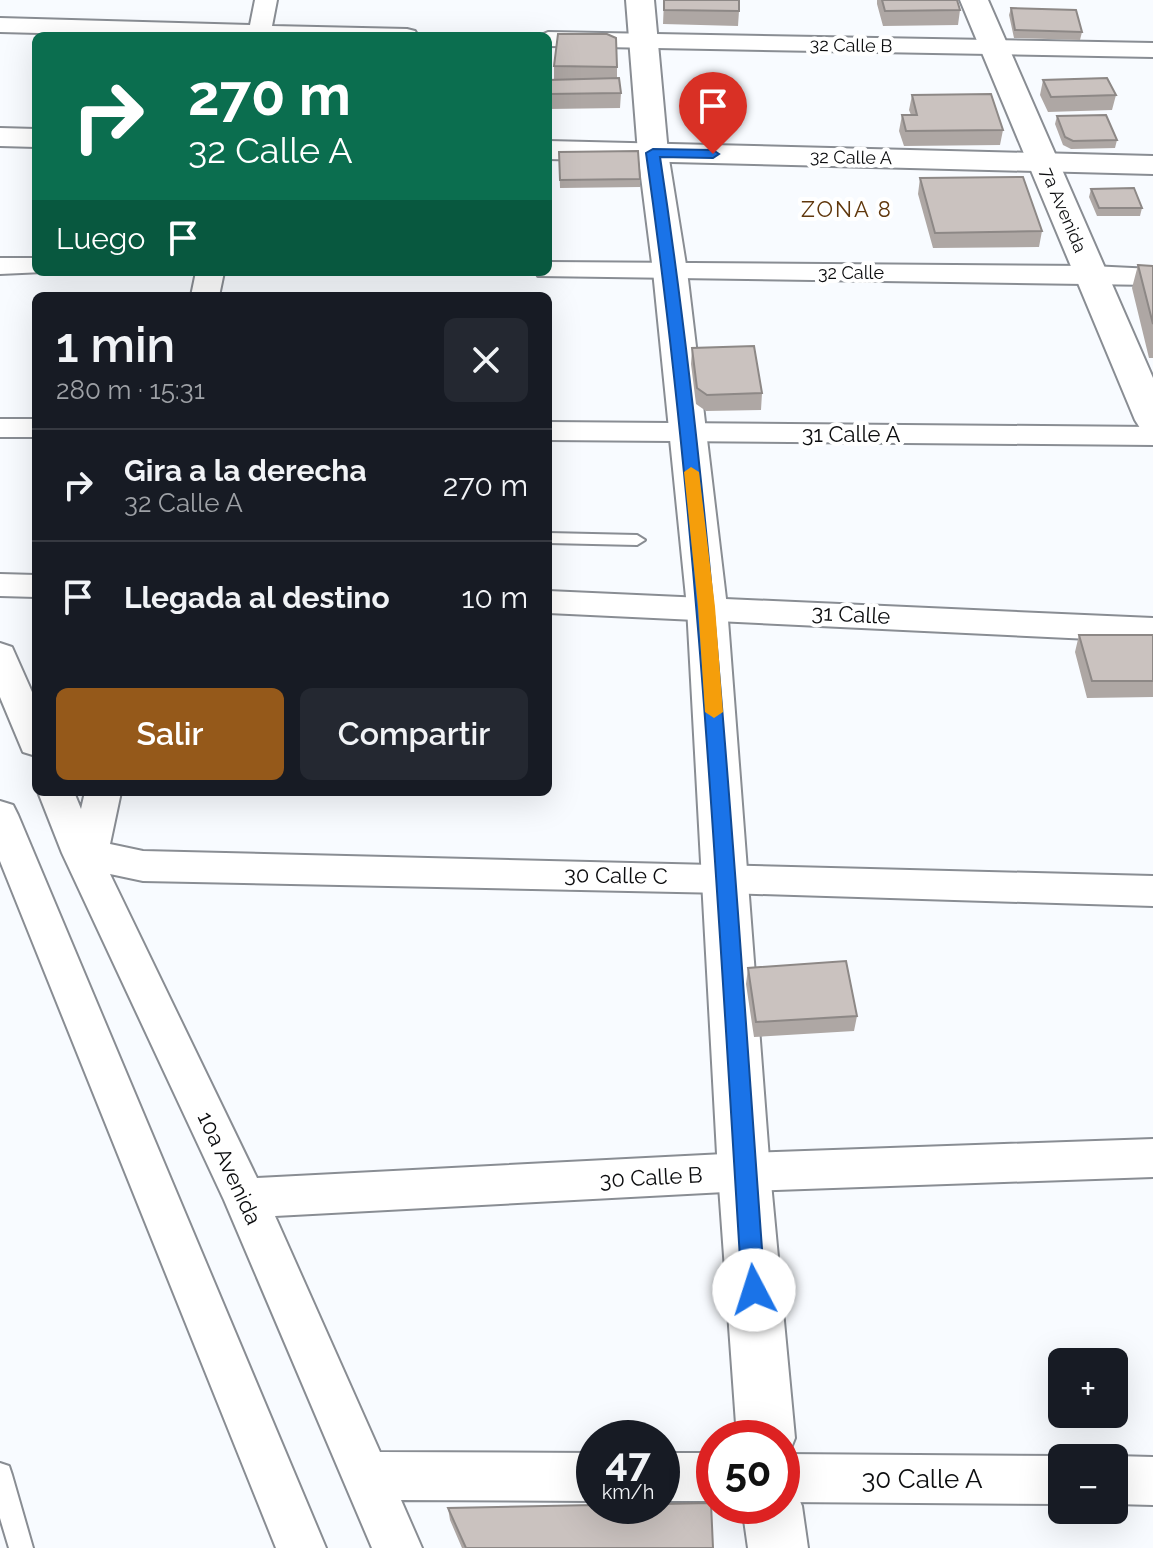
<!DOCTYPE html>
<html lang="es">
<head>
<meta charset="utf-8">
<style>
	body { margin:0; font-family:Raleway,sans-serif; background:#242831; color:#f1f3f6; height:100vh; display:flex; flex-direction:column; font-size:30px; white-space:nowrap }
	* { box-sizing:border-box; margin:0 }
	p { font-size:26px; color:#9ea1a6 }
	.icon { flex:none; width:44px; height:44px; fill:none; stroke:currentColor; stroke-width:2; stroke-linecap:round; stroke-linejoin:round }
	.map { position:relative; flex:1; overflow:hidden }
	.drawer { position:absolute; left:32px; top:292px; width:520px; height:504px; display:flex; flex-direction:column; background:#171b24; border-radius:12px; box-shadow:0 8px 32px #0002 }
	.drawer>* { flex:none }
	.top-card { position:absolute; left:32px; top:32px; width:520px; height:244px; border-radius:12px; box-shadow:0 8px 32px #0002; background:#0b6e4f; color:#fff; overflow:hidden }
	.tools { position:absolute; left:1048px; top:1348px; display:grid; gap:16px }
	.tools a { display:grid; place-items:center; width:80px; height:80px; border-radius:12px; background:#171b24; box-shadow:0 8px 32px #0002; font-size:40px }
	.speed { position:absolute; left:576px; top:1420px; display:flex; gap:16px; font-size:40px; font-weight:700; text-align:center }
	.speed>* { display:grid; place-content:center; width:104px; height:104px; border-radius:50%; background:#171b24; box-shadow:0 8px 32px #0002; line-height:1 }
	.speed small { font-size:20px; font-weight:400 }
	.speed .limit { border:12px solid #d22; background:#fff; color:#111 }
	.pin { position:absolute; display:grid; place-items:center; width:68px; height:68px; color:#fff; margin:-82px -34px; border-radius:50% 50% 50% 0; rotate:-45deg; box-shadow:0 0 8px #0007 }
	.pin .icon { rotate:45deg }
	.me { position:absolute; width:88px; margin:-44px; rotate:355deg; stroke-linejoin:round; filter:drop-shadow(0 0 6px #0008) }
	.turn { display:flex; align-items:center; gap:28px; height:168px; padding:0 24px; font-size:36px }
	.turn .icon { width:104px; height:104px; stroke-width:2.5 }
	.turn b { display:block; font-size:56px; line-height:68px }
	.then { display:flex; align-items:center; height:76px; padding:0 24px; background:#0003; gap:16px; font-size:30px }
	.round { display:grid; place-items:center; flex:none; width:84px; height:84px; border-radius:12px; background:#242831 }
	.summary { display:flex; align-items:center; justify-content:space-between; height:136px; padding:0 24px }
	h1 { font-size:48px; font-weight:600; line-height:60px }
	.primary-button { display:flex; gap:16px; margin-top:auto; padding:16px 24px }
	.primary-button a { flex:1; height:92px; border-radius:12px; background:#95591a; color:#fff; font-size:32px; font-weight:600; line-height:92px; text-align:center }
	.primary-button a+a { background:#242831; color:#f1f3f6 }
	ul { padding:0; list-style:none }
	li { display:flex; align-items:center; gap:24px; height:112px; padding:0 24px; border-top:2px solid #363941 }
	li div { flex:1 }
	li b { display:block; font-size:30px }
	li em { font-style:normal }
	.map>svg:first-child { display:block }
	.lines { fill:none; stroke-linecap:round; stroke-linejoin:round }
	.service-casing { stroke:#898d93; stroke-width:4 }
	.minor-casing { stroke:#898d93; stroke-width:4 }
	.tertiary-casing { stroke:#898d93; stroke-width:4 }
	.secondary-casing { stroke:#898d93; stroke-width:4 }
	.service { fill:#fff; fill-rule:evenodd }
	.minor { fill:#fff; fill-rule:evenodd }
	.tertiary { fill:#fff; fill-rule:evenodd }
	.secondary { fill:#fff; fill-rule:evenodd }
	.wall { fill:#aea7a4 }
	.building { fill:#cac2bf; stroke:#8d8886; stroke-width:2 }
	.route { fill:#1a73e8; stroke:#114b97; stroke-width:2 }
	.slow { fill:#f59e0b }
	.labels { text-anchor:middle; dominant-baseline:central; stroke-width:8; stroke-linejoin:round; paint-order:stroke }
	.far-street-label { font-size:18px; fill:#0c0d0f; stroke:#fff }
	.far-quarter-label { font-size:22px; letter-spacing:2px; fill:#60370c; stroke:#fff }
	.street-label { font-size:22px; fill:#0c0d0f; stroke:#fff }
	.near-street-label { font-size:26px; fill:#0c0d0f; stroke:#fff }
</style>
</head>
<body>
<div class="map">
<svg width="1153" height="1548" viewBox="0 0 1153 1548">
	<rect width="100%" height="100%" fill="#f8fbff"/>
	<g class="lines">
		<g class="service-casing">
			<path id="service" d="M 83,26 L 115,34 L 117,36 L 97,36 L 79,31 L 77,29 Z
				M 548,533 L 637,535 L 645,540 L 637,545 L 548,543 Z
				M 0,1463 L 9,1466 L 12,1475 L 33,1548 L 9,1548 L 0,1518 Z"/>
		</g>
		<g class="minor-casing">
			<path id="minor" d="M 255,0 L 277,0 L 272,26 L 407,29 L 415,31 L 418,36 L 155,36 L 0,32 L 0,18 L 250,25 Z
				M 548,32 L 1153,43 L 1153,57 L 548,46 L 548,36 L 539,36 Z
				M 0,258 L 36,258 L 36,272 L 44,272 L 0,274 Z
				M 548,262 L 1091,266 L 1153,269 L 1153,285 L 538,276 L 536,272 L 548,272 Z
				M 196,272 L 224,272 L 219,296 L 191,296 Z
				M 0,419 L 36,419 L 36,437 L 0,437 Z
				M 548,422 L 1153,427 L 1153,445 L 548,440 Z
				M 0,574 L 36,575 L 36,597 L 0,596 Z
				M 548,591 L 1153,618 L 1153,642 L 548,613 Z
				M 0,643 L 12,647 L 36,701 L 36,756 L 23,752 L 0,697 Z
				M 38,792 L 74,792 L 81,809 L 85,792 L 121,792 L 110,844 L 143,851 L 1153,876 L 1153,906 L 725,893 L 143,881 L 110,874 L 257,1178 L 744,1153 L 1153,1139 L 1153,1177 L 744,1191 L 275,1216 L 380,1452 L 594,1453 L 594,1501 L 401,1500 L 422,1548 L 372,1548 L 224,1200 L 62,853 Z
				M 0,801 L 13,805 L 18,815 L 326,1548 L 276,1548 L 0,861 Z
				M 662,1453 L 714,1453 L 714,1501 L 662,1501 Z
				M 782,1454 L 1062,1456 L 1068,1458 L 1062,1458 L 1062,1504 L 782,1502 Z
				M 1114,1456 L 1153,1457 L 1153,1505 L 1114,1504 L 1114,1458 L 1108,1458 Z"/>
		</g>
		<g class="tertiary-casing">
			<path id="tertiary" d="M 0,128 L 36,129 L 36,147 L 0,146 Z
				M 548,141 L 1153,156 L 1153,174 L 548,159 Z"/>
		</g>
		<g class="secondary-casing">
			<path id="secondary" d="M 626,0 L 654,0 L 668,153 L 687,271 L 727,607 L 770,1172 L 795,1438 L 787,1458 L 782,1460 L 782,1438 L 737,1438 L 718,1172 L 687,607 L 653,271 L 638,153 Z
				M 960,0 L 988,0 L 1153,378 L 1153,431 L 1140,428 L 1135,420 Z
				M 782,1480 L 793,1485 L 802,1506 L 808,1548 L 748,1548 L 742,1506 L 782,1506 Z"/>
		</g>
		<use href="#service" class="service"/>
		<use href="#minor" class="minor"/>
		<use href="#tertiary" class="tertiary"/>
		<use href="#secondary" class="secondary"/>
	</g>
	<path class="wall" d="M 664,0 L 739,11 L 738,26 L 663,24 Z
		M 877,0 L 957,0 L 960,10 L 958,25 L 883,26 L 877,4 Z
		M 1011,8 L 1082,32 L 1080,40 L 1014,38 L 1009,15 Z
		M 554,66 L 617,67 L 617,79 L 621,93 L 620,108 L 548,109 L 548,80 L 554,80 Z
		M 1043,80 L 1116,95 L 1112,110 L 1048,112 L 1040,95 Z
		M 912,95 L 1003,130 L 1000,145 L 904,146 L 899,131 L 902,115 L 911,115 L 909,110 Z
		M 1057,116 L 1117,140 L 1115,148 L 1071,149 L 1063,145 L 1055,124 Z
		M 559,152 L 640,179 L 640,187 L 560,188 Z
		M 920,178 L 1042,231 L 1039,247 L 933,248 L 918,194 Z
		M 1091,189 L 1142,208 L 1140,216 L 1097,216 L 1089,197 Z
		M 1138,265 L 1153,266 L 1153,358 L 1149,358 L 1132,288 Z
		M 692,348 L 762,393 L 761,410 L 706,411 L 696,404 L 691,364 Z
		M 1079,635 L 1153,635 L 1153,697 L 1087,698 L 1075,652 Z
		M 748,968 L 857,1016 L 854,1031 L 754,1037 L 746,984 Z
		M 448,1508 L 713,1548 L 462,1548 L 450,1520 Z"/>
	<path class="building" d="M 664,0 L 739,0 L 739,11 L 664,10 Z
		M 882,0 L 957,0 L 960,10 L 885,11 Z
		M 1011,8 L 1076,10 L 1082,32 L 1015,30 Z
		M 558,34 L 607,34 L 616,38 L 617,67 L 554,66 Z
		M 619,78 L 621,93 L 548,94 L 548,80 Z
		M 1107,78 L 1116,95 L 1051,97 L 1043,80 Z
		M 991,94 L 1003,130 L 906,131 L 902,115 L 917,115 L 912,95 Z
		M 1106,115 L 1117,140 L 1073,141 L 1065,137 L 1057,116 Z
		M 638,151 L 640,179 L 560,180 L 559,152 Z
		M 1023,177 L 1042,231 L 935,233 L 920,178 Z
		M 1134,188 L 1142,208 L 1099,208 L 1091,189 Z
		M 1138,265 L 1153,266 L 1153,324 Z
		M 754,346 L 762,393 L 707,395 L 697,388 L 692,348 Z
		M 1079,635 L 1153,635 L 1153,681 L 1092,681 Z
		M 846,961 L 857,1016 L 756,1022 L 748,968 Z
		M 711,1503 L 713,1548 L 466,1548 L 448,1508 L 594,1505 L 662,1506 L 662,1504 Z"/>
	<path class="route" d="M 653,149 L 713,150 L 719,154 L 713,158 L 660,157 C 717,532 737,912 765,1290 L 762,1298 L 754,1301 L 746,1298 L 742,1290 C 718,911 700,530 646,153 Z"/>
	<path class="slow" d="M 691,467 L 699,472 L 715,607 L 723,712 L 714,718 L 705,712 L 698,607 L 684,472 Z"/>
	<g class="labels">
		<g class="far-street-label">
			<text transform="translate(851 45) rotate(1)">32 Calle B</text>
			<text transform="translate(851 157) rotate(1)">32 Calle A</text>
			<text transform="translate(1064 210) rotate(67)">7a Avenida</text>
			<text x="851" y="272">32 Calle</text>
		</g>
		<g class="far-quarter-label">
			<text x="847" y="209">ZONA 8</text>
		</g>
		<g class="street-label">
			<text x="851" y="434">31 Calle A</text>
			<text transform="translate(851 614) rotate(3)">31 Calle</text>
			<text transform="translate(616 875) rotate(1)">30 Calle C</text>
			<text transform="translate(230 1168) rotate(65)">10a Avenida</text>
			<text transform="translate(651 1177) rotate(-3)">30 Calle B</text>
		</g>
		<g class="near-street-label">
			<text x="922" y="1479">30 Calle A</text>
		</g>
	</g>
</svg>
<div class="tools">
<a>+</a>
<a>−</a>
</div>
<div class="speed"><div>47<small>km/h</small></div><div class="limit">50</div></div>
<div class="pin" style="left:713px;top:154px;background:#d93025"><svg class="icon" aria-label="arrive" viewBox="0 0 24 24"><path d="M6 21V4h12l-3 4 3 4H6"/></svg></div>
<svg class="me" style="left:754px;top:1290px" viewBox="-20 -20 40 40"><circle r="19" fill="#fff"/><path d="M0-13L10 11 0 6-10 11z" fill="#1a73e8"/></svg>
<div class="top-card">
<div class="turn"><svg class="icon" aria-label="right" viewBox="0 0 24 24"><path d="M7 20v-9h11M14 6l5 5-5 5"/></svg><div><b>270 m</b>32 Calle A</div></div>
<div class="then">Luego<svg class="icon" aria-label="arrive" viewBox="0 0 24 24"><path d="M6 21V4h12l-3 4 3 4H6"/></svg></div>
</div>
<section class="drawer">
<div class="summary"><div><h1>1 min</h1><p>280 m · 15:31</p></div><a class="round"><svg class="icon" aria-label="close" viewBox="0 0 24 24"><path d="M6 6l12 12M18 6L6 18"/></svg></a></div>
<ul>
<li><svg class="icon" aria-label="right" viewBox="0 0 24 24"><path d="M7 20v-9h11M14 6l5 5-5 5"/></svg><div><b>Gira a la derecha</b><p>32 Calle A</p></div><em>270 m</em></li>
<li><svg class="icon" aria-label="arrive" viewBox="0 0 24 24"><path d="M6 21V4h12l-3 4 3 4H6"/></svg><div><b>Llegada al destino</b></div><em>10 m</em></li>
</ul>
<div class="primary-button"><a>Salir</a><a>Compartir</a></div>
</section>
</div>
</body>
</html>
